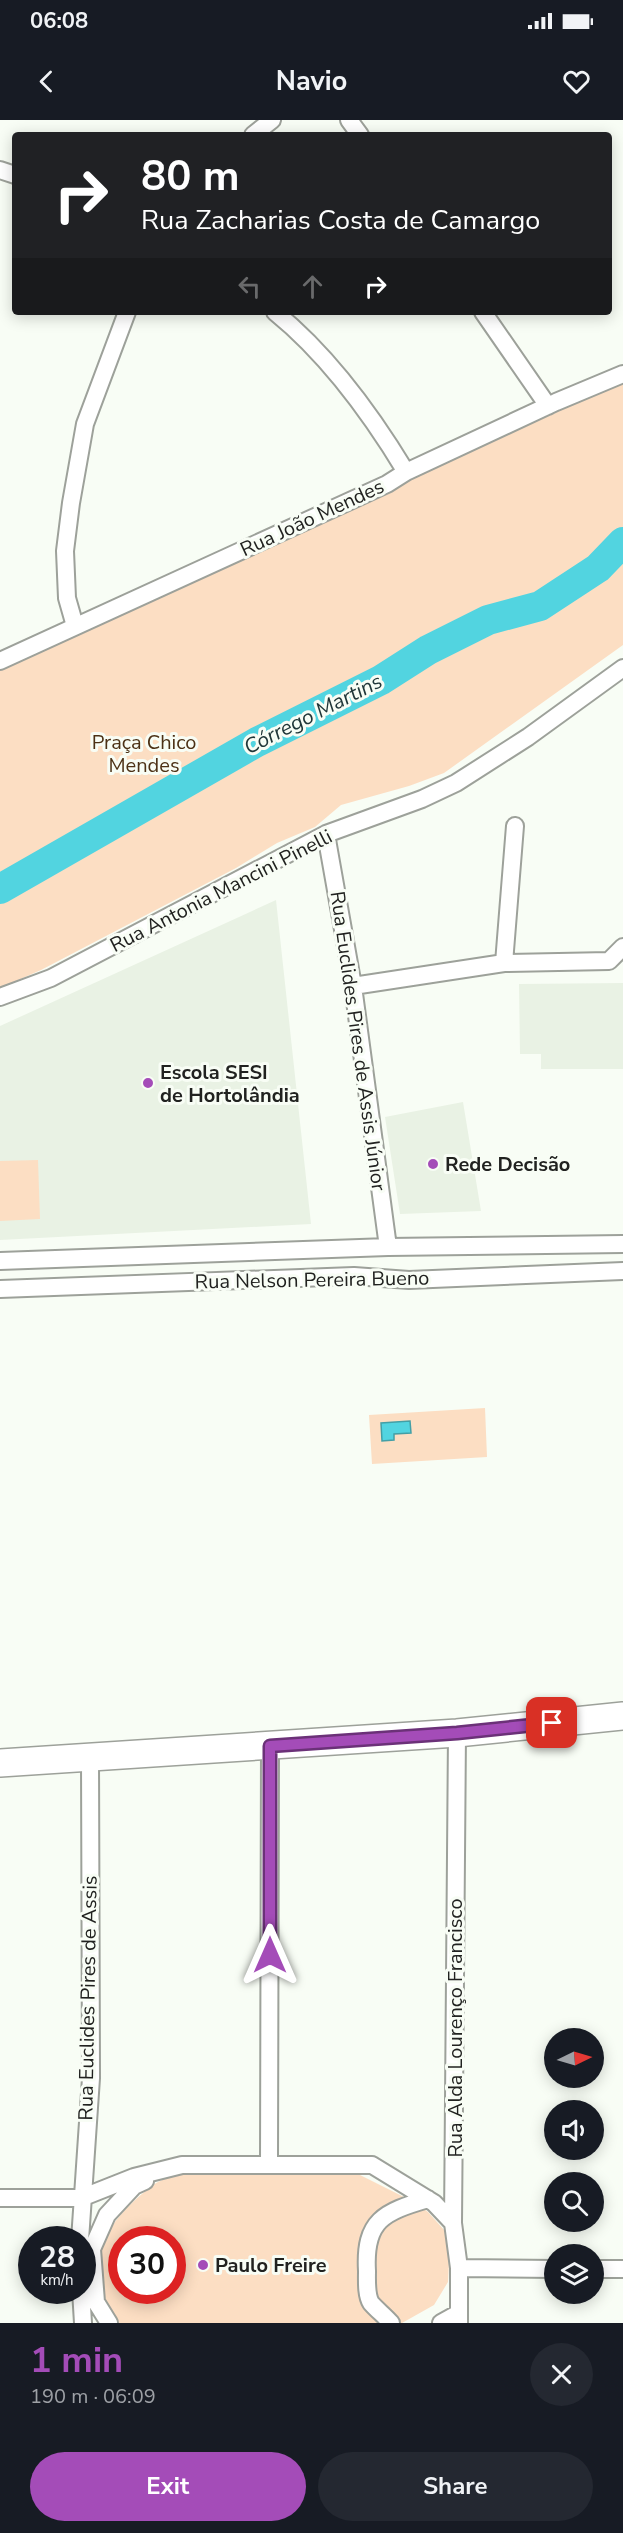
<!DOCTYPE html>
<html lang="en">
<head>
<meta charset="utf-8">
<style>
	body { margin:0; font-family:"Nunito Sans",sans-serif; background:#242831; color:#f1f3f6; height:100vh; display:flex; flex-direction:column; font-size:22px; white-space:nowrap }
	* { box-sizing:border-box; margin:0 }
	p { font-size:20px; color:#9ea1a6 }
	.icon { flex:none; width:33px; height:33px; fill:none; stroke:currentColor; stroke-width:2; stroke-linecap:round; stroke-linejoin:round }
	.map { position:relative; height:2203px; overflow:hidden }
	.details { display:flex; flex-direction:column; background:#171b24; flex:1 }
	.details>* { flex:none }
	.banner { position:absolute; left:12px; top:12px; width:600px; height:183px; border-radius:6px; box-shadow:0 3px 15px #0003; background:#202124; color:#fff; overflow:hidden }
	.needle { width:39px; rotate:85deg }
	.buttons { position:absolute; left:544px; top:1908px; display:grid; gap:12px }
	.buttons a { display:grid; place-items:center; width:60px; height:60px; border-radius:50%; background:#171b24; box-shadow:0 3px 15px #0003; font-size:30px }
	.speed { position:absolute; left:18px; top:2106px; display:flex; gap:12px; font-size:30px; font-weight:700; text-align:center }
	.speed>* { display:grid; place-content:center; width:78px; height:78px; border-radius:50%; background:#171b24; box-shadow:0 3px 15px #0003; line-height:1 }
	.speed small { font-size:15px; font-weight:400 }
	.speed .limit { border:9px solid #d22; background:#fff; color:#111 }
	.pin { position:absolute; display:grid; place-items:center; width:51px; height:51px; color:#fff; margin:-26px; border-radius:12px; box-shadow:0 3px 9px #0006 }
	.me { position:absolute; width:66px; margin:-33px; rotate:0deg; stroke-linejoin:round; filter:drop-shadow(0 0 4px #0008) }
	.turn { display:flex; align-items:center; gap:21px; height:126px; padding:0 30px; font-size:27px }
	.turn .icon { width:78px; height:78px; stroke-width:2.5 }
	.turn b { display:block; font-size:42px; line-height:51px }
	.lanes { display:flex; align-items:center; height:57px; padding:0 30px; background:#0003; justify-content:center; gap:30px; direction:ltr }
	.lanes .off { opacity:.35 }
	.round { display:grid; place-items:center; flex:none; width:63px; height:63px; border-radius:32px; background:#242831 }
	.headline { display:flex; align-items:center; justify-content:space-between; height:102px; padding:0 30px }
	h1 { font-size:36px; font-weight:700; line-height:45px; color:#a44cb8 }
	.action { display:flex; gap:12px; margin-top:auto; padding:12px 30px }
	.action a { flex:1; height:69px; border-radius:36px; background:#a44cb8; color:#fff; font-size:24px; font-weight:700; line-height:69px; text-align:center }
	.action a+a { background:#242831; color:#f1f3f6 }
	.status { display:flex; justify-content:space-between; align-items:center; height:42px; padding:0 30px; background:#171b24; direction:ltr }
	.status svg { height:16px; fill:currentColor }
	header { display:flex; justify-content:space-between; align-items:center; height:78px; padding:0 30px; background:#171b24; font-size:27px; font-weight:700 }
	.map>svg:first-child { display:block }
	.built { fill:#e9f2e4 }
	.green { fill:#fcdec3; fill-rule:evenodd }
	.water { fill:#52d4e0; stroke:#439fa6; stroke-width:1.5 }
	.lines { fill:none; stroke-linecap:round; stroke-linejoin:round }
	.river { stroke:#52d4e0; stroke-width:30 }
	.street-casing { stroke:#9da19a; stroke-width:20 }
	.primary-casing { stroke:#9da19a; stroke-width:30 }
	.street { stroke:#fff; stroke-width:16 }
	.primary { stroke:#fff; stroke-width:27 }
	.route-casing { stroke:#6b3178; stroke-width:15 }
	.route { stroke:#a44cb8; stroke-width:10 }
	.poi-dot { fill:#a44cb8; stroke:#f8fdf5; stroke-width:2 }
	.labels { text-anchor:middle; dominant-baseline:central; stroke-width:6; stroke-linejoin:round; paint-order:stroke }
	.street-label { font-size:20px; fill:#212220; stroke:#f8fdf5 }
	.park-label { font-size:20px; fill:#4c3115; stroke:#f8fdf5 }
	.poi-label { font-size:20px; font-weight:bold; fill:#212220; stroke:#f8fdf5; text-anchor:start }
	.water-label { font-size:21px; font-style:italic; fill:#203739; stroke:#f8fdf5 }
</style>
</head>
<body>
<div class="status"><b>06:08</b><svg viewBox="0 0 49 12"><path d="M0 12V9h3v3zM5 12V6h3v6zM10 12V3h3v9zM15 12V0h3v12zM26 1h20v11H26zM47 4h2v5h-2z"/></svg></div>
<header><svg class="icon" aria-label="back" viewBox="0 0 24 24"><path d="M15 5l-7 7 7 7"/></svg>Navio<svg class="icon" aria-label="heart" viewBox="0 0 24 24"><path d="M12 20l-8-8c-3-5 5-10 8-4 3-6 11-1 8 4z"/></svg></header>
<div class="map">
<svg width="623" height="2203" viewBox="0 0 623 2203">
	<rect width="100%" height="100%" fill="#f8fdf5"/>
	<path class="built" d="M 276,780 L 311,1104 L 0,1120 L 0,906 Z
		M 623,863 L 623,949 L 541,949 L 541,934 L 520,934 L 519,864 Z
		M 463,982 L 481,1091 L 400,1094 L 385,997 Z"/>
	<path class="green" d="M 623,258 L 623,525 L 444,653 L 409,666 L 341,685 L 315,707 L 277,723 L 236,748 L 41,850 L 0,868 L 0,543 Z
		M 38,1040 L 40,1099 L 0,1101 L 0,1041 Z
		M 485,1288 L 487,1337 L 372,1344 L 369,1295 Z
		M 200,2049 L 356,2053 L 414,2082 L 428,2092 L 445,2111 L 450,2124 L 448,2162 L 434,2185 L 402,2203 L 119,2203 C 86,2158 94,2118 134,2081 C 142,2074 151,2065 160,2061 C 172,2055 187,2053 200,2049 ZM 122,2120 L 172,2120 L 172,2170 L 122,2170 Z"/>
	<path class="water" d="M 410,1301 L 411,1313 L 394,1314 L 394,1320 L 382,1321 L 381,1303 Z"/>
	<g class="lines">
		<path class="river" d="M 0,769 L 257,622 L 381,560 L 428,530 L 488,500 L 540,486 L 598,448 L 623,422"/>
		<g class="street-casing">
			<path id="street" d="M 349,0 L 360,15
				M 253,15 L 272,0
				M 0,50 L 15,55
				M 275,192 C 328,235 371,294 406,352
				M 483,192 L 548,286
				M 75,506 L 67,478 L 65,431 L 71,383 L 85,304 L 127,192
				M 0,541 L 387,364 L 406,352 L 556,282 L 623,254
				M 326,714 L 353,866 L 388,1127
				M 504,843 L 515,706
				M 353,866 L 504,843 L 609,841 L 623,827
				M 0,877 L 51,858 L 326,714 L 422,679 L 456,663 L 528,617 L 623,548
				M 0,1141 L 388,1127 L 623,1124
				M 0,1169 L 354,1156 L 409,1160 L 623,1151
				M 457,1613 L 453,2103 L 459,2148 L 459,2203
				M 269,2044 L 270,1626
				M 0,2078 L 81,2078 L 134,2057 L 182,2045 L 372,2045 L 434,2083 L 453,2103
				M 80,2120 L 91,1958 L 90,1637
				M 459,2148 L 555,2149
				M 594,2149 L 623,2149
				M 81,2170 L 83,2203
				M 109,2203 L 96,2182 L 92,2129 L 107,2095 L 134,2066 L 145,2061
				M 391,2203 C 385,2196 377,2190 371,2183 C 366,2175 367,2160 367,2151 C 364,2100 384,2092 428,2079
				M 441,2203 L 459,2193"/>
		</g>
		<g class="primary-casing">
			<path id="primary" d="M 0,1643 L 457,1613 L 623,1596"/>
		</g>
		<use href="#street" class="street"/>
		<use href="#primary" class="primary"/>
	</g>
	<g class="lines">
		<g class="route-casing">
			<path id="route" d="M 270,1835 L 270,1626 L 457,1613 L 552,1603"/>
		</g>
		<use href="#route" class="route"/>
	</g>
	<g class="poi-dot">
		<circle cx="148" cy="963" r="6"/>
		<circle cx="433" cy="1044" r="6"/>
		<circle cx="203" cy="2145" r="6"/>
	</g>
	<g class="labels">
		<g class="street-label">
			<text transform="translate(312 398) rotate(-25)">Rua João Mendes</text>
			<text transform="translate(221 771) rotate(-27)">Rua Antonia Mancini Pinelli</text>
			<text transform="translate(358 921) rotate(82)">Rua Euclides Pires de Assis Júnior</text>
			<text transform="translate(312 1160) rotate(-1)">Rua Nelson Pereira Bueno</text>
			<text transform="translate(88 1878) rotate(-89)">Rua Euclides Pires de Assis</text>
			<text transform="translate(455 1908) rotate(-90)">Rua Alda Lourenço Francisco</text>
		</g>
		<g class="park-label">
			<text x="144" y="622">Praça Chico<tspan x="144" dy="23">Mendes</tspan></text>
		</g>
		<g class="poi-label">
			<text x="160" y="952">Escola SESI<tspan x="160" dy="23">de Hortolândia</tspan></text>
			<text x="445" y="1044">Rede Decisão</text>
			<text x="215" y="2145">Paulo Freire</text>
		</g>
		<g class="water-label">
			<text transform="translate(313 594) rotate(-27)">Córrego Martins</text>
		</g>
	</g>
</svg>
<div class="buttons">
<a><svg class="needle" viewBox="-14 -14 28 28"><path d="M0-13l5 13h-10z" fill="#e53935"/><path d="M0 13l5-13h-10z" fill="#9ea1a6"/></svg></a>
<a><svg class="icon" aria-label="sound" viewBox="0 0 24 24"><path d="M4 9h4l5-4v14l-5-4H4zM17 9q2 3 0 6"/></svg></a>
<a><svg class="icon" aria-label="search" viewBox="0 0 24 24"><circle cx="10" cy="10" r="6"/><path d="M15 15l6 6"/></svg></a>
<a><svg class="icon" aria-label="layers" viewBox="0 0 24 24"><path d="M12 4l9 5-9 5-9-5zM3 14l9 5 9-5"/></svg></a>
</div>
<div class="speed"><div>28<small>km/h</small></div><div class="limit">30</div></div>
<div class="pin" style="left:552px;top:1603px;background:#d93025"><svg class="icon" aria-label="arrive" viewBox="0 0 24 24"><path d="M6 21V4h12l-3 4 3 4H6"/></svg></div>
<svg class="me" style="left:270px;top:1835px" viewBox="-20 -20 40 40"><path d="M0-17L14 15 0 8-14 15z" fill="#a44cb8" stroke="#fff" stroke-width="4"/></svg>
<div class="banner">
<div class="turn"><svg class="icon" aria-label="right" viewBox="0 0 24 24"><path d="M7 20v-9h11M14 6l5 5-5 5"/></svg><div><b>80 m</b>Rua Zacharias Costa de Camargo</div></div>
<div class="lanes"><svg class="icon off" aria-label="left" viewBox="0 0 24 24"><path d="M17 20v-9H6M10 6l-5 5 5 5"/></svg><svg class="icon off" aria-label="ahead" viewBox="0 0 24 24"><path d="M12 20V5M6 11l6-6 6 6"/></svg><svg class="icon" aria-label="right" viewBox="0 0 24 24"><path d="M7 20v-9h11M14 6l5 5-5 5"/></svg></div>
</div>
</div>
<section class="details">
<div class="headline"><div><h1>1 min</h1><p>190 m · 06:09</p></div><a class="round"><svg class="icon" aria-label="close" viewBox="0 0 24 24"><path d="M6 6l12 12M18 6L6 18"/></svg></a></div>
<div class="action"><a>Exit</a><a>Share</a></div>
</section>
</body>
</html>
